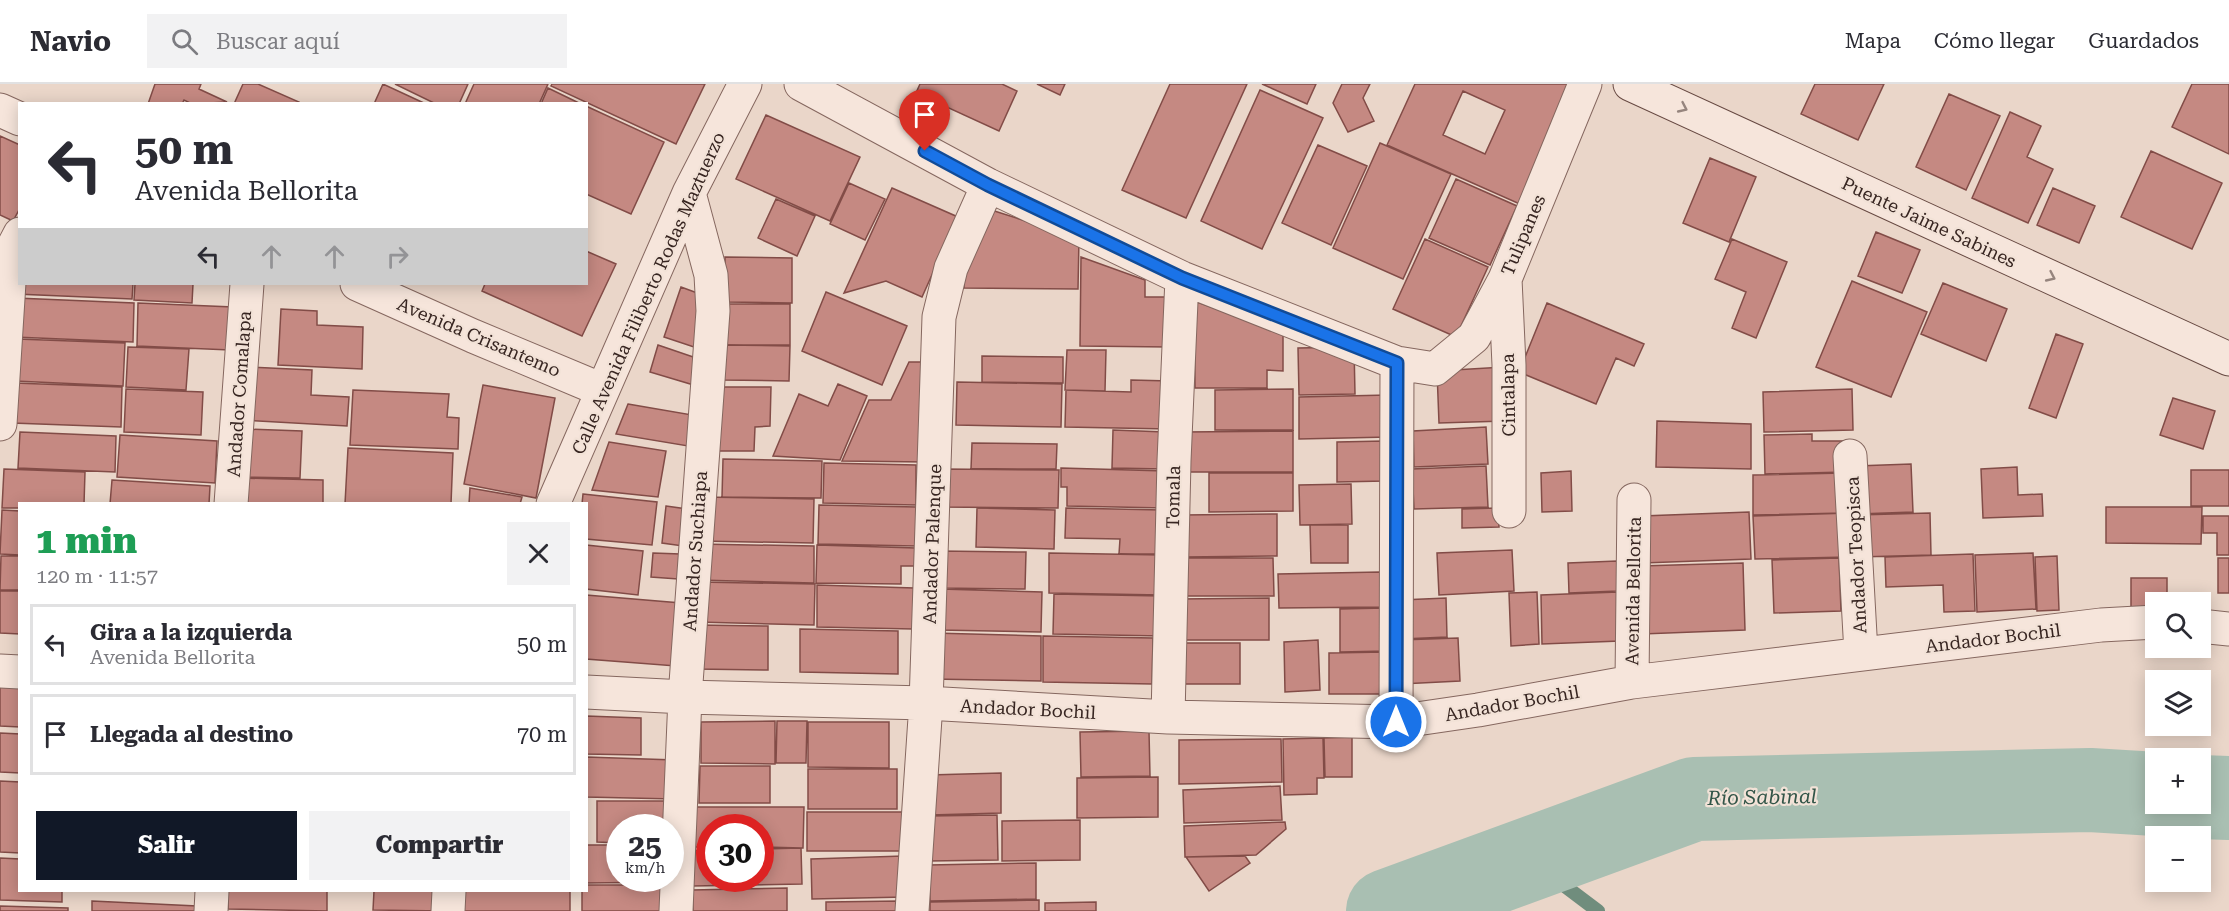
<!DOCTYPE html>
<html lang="es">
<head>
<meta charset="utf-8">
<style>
	body { margin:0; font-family:"Roboto Serif",serif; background:#f2f2f3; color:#2b2b33; height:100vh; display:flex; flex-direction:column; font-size:22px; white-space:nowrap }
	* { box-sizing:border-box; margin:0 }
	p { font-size:20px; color:#7c7c81 }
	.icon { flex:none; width:33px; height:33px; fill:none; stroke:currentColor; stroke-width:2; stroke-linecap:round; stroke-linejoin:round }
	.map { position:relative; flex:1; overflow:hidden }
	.sheet { position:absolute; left:18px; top:418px; width:570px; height:390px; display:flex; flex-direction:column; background:#fff; border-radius:0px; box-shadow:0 3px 15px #0003 }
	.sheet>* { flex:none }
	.hud { position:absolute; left:18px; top:18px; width:570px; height:183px; border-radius:0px; box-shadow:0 3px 15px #0003; background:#fff; color:#2b2b33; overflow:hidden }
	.controls { position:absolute; left:2145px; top:508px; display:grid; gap:12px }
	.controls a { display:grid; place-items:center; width:66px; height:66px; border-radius:0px; background:#fff; box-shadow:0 3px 15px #0003; font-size:30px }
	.speed { position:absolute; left:606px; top:730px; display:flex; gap:12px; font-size:30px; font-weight:700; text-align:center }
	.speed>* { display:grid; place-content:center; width:78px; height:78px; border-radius:50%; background:#fff; box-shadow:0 3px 15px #0003; line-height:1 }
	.speed small { font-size:15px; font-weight:400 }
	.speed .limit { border:9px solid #d22; background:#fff; color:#111 }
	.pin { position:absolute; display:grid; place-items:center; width:51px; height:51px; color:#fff; margin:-62px -26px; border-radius:50% 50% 50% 0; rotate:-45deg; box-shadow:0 0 6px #0007 }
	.pin .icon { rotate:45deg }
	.me { position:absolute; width:66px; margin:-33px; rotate:0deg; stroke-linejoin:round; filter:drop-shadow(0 0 4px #0008) }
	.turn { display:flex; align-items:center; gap:21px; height:126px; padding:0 18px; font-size:27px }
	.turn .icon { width:78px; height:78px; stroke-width:2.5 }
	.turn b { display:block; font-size:42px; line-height:51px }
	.lanes { display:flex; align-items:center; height:57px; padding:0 18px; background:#0003; justify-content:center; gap:30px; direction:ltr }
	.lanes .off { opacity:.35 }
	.round { display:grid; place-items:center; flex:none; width:63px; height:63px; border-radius:0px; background:#f2f2f3 }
	.overview { display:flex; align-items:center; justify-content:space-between; height:102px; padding:0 18px }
	h1 { font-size:36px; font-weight:800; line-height:45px; color:#1e9e55 }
	.action { display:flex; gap:12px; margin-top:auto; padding:12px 18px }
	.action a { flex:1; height:69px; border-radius:0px; background:#111827; color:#fff; font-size:24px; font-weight:800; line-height:69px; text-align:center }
	.action a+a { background:#f2f2f3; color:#2b2b33 }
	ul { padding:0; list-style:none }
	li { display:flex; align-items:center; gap:18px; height:81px; margin:0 12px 9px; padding:0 6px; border:3px solid #e1e1e2; border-radius:0px }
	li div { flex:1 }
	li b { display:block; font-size:22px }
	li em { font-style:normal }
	header { display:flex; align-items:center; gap:36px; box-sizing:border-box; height:84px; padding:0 30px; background:#fff; border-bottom:2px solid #e1e1e2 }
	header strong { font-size:28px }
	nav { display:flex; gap:33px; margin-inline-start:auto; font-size:21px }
	.search { width:420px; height:54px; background:#f2f2f3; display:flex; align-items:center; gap:15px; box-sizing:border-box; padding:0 21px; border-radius:0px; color:#7c7c81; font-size:22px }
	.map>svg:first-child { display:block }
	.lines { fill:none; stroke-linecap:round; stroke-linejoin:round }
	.stream { stroke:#708d7d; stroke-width:14 }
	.river { stroke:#a9bfb2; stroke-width:84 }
	.building { fill:#c58982; stroke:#824c47; stroke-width:1.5; fill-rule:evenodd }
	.minor-casing { stroke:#85675f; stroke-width:35 }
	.secondary-casing { stroke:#674942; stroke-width:35 }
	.minor { stroke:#f6e5db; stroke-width:33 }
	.secondary { stroke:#f6e5db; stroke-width:33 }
	.oneway { stroke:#96857e }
	.route-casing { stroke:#114b97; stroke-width:15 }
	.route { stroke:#1a73e8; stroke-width:10 }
	.labels { text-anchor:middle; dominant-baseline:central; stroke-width:4.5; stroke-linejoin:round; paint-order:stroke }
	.street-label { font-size:18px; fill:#372521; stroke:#f2e2d7 }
	.water-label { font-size:20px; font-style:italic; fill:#325548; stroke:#f2e2d7 }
</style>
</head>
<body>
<header>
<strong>Navio</strong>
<div class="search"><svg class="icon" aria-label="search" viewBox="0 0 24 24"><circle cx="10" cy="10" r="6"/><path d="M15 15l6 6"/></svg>Buscar aquí</div>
<nav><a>Mapa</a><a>Cómo llegar</a><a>Guardados</a></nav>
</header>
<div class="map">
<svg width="2229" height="827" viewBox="0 0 2229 827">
	<rect width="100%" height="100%" fill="#ead6c9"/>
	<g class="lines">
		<path class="stream" d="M 1529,775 L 1598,827"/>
		<path class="river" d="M 2200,713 L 2229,714
			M 1388,827 L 1694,715 L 2090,706 L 2156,710"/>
	</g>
	<path class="building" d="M 155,0 L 201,0 L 199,5 L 227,18 L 192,20 L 184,16 L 182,20 L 148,20 Z
		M 243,0 L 258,0 L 299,18 L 298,20 L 234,20 Z
		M 383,0 L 426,20 L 374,20 Z
		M 395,0 L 468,0 L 459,20 L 436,20 Z
		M 474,0 L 548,0 L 539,20 L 465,20 Z
		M 552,0 L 705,0 L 676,60 L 551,2 Z
		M 920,0 L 1002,0 L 1017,7 L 999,47 L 916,9 Z
		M 1037,0 L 1065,0 L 1060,11 Z
		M 1170,0 L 1247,0 L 1186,134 L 1122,106 Z
		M 1262,0 L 1316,0 L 1307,20 Z
		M 1342,0 L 1370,0 L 1363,14 L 1374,37 L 1348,48 L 1333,19 Z
		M 1415,0 L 1577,0 L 1522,121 L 1387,61 ZM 1463,7 L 1505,26 L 1485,70 L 1443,51 Z
		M 1815,0 L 1884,0 L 1858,56 L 1801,30 Z
		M 2192,0 L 2229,0 L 2229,70 L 2172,43 Z
		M 548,4 L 581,20 L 541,20 Z
		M 1260,6 L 1323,34 L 1262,165 L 1201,137 Z
		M 1949,10 L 2000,32 L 1966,106 L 1916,83 Z
		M 586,22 L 664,58 L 631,130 L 586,110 Z
		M 2010,28 L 2041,42 L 2027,73 L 2053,85 L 2028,139 L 1972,114 Z
		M 766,31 L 860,73 L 830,137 L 736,95 Z
		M 0,52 L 20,61 L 20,124 L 13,137 L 0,131 Z
		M 1380,59 L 1451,90 L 1403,195 L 1333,164 Z
		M 1318,61 L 1367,82 L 1331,161 L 1282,139 Z
		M 2151,67 L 2222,99 L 2192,165 L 2121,133 Z
		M 1710,74 L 1756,93 L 1729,158 L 1683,139 Z
		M 1456,95 L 1517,122 L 1490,181 L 1429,154 Z
		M 849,99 L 885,115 L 865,156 L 830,140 Z
		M 892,104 L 958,133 L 922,213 L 886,197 L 844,209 Z
		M 2053,104 L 2095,122 L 2079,159 L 2037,141 Z
		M 776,115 L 815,132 L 797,172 L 758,154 Z
		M 985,124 L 1079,154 L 1078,205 L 964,204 L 964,168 Z
		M 1876,148 L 1920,166 L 1902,209 L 1858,192 Z
		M 1425,155 L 1488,183 L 1456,253 L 1393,225 Z
		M 1732,155 L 1787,178 L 1756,254 L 1732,244 L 1746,208 L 1715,195 Z
		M 586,167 L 616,180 L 582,252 L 482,207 L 485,200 L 586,200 Z
		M 725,173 L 792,174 L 792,219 L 725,218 Z
		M 1081,173 L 1145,196 L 1145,213 L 1169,213 L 1169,263 L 1080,262 Z
		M 1852,197 L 1927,228 L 1891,313 L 1816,283 Z
		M 1943,199 L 2007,225 L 1986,277 L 1921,250 Z
		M 20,200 L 133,200 L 132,215 L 16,210 Z
		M 135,200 L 193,200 L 192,219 L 134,216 Z
		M 681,203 L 711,214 L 709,268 L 664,253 Z
		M 826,208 L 907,242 L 882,301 L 802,267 Z
		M 16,214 L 134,219 L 133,258 L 14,253 Z
		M 1194,217 L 1283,248 L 1283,287 L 1267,286 L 1267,304 L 1195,304 Z
		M 138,219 L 233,223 L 230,266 L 137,262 Z
		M 1547,219 L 1644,260 L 1634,282 L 1616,274 L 1596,320 L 1519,288 Z
		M 724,220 L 790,220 L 790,261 L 724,261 Z
		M 281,225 L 317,227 L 317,241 L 363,243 L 362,285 L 278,281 Z
		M 2056,250 L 2083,260 L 2056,334 L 2029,324 Z
		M 17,255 L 125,259 L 123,302 L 15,297 Z
		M 658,261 L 705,277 L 697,302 L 650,288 Z
		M 723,261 L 790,262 L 789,297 L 723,296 Z
		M 128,263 L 189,265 L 186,306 L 126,303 Z
		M 1354,263 L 1355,310 L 1299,311 L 1298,264 Z
		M 1067,266 L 1106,266 L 1105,307 L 1065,306 Z
		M 982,272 L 1063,273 L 1063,299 L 982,298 Z
		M 909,278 L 929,278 L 927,378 L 842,377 L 869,316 L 891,316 Z
		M 246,283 L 312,286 L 311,311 L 349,313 L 347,342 L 243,336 Z
		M 1504,283 L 1505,337 L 1439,339 L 1437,287 Z
		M 1131,296 L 1170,297 L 1169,345 L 1065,343 L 1066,306 L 1131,308 Z
		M 957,298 L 1062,300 L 1061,343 L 956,341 Z
		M 14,299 L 122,303 L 121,343 L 12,339 Z
		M 838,300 L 867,312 L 840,376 L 773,372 L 799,310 L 828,322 Z
		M 483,301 L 555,314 L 536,414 L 464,400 Z
		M 714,303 L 771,303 L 770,342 L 755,343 L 754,367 L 713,367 Z
		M 126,305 L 203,308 L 201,351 L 124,348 Z
		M 1293,305 L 1293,346 L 1215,346 L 1215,306 Z
		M 1852,305 L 1853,346 L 1764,348 L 1763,308 Z
		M 353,306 L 449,310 L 447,333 L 459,334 L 458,365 L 350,361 Z
		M 1388,311 L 1389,353 L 1299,355 L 1299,313 Z
		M 2173,314 L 2215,327 L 2203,365 L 2160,351 Z
		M 628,320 L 704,333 L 700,364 L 616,350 Z
		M 1657,337 L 1751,340 L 1751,385 L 1656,383 Z
		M 1486,343 L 1488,380 L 1414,383 L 1413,347 Z
		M 244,345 L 302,347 L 300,394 L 242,393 Z
		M 1113,346 L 1165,348 L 1165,385 L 1112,384 Z
		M 1293,347 L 1293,388 L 1183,388 L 1183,348 Z
		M 20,348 L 116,352 L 115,388 L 18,384 Z
		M 1812,350 L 1812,357 L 1845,357 L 1845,388 L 1765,390 L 1764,351 Z
		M 120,351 L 217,357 L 215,399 L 117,393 Z
		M 1384,357 L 1385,397 L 1337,398 L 1337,358 Z
		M 609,358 L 666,367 L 658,413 L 592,406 Z
		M 972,359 L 1057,360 L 1056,385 L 971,385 Z
		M 348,364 L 453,369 L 451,420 L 345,420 Z
		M 723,375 L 822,377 L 821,414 L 722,413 Z
		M 824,379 L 916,381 L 916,421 L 823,419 Z
		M 1911,380 L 1913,428 L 1858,430 L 1856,382 Z
		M 1486,382 L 1488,423 L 1414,425 L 1412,385 Z
		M 2017,383 L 2018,411 L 2042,410 L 2043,432 L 1983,434 L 1981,385 Z
		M 1061,384 L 1165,387 L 1165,424 L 1067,422 L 1067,403 L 1061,403 Z
		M 4,385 L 85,388 L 84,420 L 20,420 L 20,424 L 2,424 Z
		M 943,385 L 1059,386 L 1058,424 L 942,423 Z
		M 2191,386 L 2229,386 L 2229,422 L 2191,422 Z
		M 1571,387 L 1572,427 L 1542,428 L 1541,389 Z
		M 1209,389 L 1293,389 L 1293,427 L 1209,428 Z
		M 1844,389 L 1844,429 L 1753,431 L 1753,391 Z
		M 239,394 L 323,396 L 323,420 L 238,420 Z
		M 112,396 L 210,402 L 209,420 L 110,420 Z
		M 1351,400 L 1352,440 L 1300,441 L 1299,401 Z
		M 470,404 L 522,413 L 520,420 L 469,420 Z
		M 583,410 L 657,418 L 652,461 L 586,455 L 586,420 L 582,420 Z
		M 701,413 L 814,415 L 813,459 L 700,457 Z
		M 819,421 L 917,423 L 916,462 L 818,460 Z
		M 666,422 L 687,425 L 683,462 L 662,459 Z
		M 2106,423 L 2202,423 L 2201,460 L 2106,459 Z
		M 977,424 L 1055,426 L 1054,465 L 976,463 Z
		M 1066,424 L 1162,426 L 1161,470 L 1119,470 L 1120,455 L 1065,454 Z
		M 1498,424 L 1499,443 L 1462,444 L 1462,425 Z
		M 2,426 L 20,427 L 20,471 L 0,470 Z
		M 1749,428 L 1751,475 L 1643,479 L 1642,432 Z
		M 1850,429 L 1850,473 L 1755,475 L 1753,432 Z
		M 1930,429 L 1931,471 L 1859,473 L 1857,431 Z
		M 1277,430 L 1277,472 L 1183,473 L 1183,431 Z
		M 2203,432 L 2229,432 L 2229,471 L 2217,471 L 2217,449 L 2203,449 Z
		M 1310,441 L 1348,441 L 1348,479 L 1311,479 Z
		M 698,460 L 814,462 L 814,499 L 698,496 Z
		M 586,461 L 643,467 L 638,511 L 586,505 Z
		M 817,461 L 916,464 L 915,482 L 901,482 L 901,500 L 816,499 Z
		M 1512,466 L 1514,507 L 1439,511 L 1437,469 Z
		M 939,467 L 1026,468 L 1025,505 L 939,504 Z
		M 653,469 L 680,470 L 678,495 L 651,493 Z
		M 1049,469 L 1162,471 L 1162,511 L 1049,509 Z
		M 2033,469 L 2036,525 L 1977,528 L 1975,471 Z
		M 1973,470 L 1975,527 L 1944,528 L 1943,501 L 1886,503 L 1885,473 Z
		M 1,472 L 20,472 L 20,506 L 0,506 Z
		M 2057,472 L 2059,526 L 2037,527 L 2035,473 Z
		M 1177,474 L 1273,474 L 1274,512 L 1178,512 Z
		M 1839,474 L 1841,527 L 1774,529 L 1772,476 Z
		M 2218,474 L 2229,474 L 2229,509 L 2218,509 Z
		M 1617,477 L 1618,507 L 1569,509 L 1568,479 Z
		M 1743,479 L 1745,546 L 1642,550 L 1640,482 Z
		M 1380,488 L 1380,523 L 1279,524 L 1278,490 Z
		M 2131,494 L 2167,494 L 2167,519 L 2156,519 L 2156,532 L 2131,531 Z
		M 698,498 L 815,500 L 814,541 L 697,538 Z
		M 817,501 L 914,504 L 913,545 L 817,543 Z
		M 940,505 L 1042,508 L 1041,548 L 939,546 Z
		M 0,507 L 20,507 L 20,550 L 0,549 Z
		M 1537,508 L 1539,560 L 1511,562 L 1509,509 Z
		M 1618,508 L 1620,557 L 1542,560 L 1541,511 Z
		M 1054,510 L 1162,512 L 1162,552 L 1053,550 Z
		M 586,511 L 681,519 L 676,582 L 586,575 Z
		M 1269,514 L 1269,556 L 1179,556 L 1179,515 Z
		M 1446,514 L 1447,553 L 1402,555 L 1401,516 Z
		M 1385,524 L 1386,567 L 1340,568 L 1340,525 Z
		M 697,541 L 768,542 L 768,586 L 696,585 Z
		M 800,545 L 898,547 L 898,590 L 800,588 Z
		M 933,549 L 1041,552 L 1041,597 L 931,595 Z
		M 1043,552 L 1153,554 L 1152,600 L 1043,598 Z
		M 1458,554 L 1460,597 L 1401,600 L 1399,556 Z
		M 1318,556 L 1320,606 L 1285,608 L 1284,558 Z
		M 1178,559 L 1240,559 L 1240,600 L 1178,600 Z
		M 1386,568 L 1386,610 L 1329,610 L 1329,569 Z
		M 0,601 L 20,602 L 20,643 L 0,642 Z
		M 586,632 L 641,634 L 641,671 L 586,670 Z
		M 775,637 L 775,680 L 701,679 L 701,638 Z
		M 777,637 L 807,637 L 806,679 L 776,679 Z
		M 808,638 L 889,638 L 889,684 L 808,683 Z
		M 1149,647 L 1150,692 L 1081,693 L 1080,648 Z
		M 0,649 L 20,650 L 20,689 L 0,688 Z
		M 1352,653 L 1352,693 L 1325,693 L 1324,654 Z
		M 1323,654 L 1324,694 L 1317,694 L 1317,710 L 1284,711 L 1283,655 Z
		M 1281,655 L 1282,698 L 1179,700 L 1179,656 Z
		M 586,673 L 675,676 L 674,715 L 586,713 Z
		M 700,682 L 770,682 L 770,719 L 699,719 Z
		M 808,685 L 897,685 L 897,725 L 808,725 Z
		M 1001,689 L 1001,729 L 930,731 L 929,691 Z
		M 1158,693 L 1158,733 L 1077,734 L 1077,694 Z
		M 0,697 L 20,698 L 20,769 L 0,768 Z
		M 1280,702 L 1282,736 L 1184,739 L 1183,706 Z
		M 597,717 L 673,717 L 670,744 L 620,744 L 620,759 L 597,758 Z
		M 693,723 L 804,723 L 803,764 L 760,763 L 760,744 L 710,744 L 710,763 L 693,763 Z
		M 807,728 L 911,728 L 911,767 L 807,767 Z
		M 997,731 L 998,776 L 929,777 L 928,732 Z
		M 1080,736 L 1080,776 L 1002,777 L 1002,737 Z
		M 1285,738 L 1286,745 L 1256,771 L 1185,773 L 1184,742 Z
		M 586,761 L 620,761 L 620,795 L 670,795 L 674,798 L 586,799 Z
		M 801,764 L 802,800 L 692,802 L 691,767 L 710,766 L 710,795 L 760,795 L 760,765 Z
		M 903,772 L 905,813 L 812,815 L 811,775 Z
		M 1245,772 L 1250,779 L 1209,807 L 1186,773 Z
		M 0,774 L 20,775 L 20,807 L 62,807 L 62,818 L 0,816 Z
		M 1036,779 L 1036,815 L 930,817 L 929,781 Z
		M 586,801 L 674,801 L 674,827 L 582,827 L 582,807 L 586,807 Z
		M 787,804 L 787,827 L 693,827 L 692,806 Z
		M 228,807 L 327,807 L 327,827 L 228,825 Z
		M 374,807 L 446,807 L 445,827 L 373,826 Z
		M 463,807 L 570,807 L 570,827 L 463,827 Z
		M 1039,816 L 1039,827 L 930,827 L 930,818 Z
		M 92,817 L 197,822 L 197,827 L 92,827 Z
		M 900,817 L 901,827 L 826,827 L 826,818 Z
		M 1096,818 L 1096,827 L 1045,827 L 1045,819 Z
		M 0,822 L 68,824 L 68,827 L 0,827 Z"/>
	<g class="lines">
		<g class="minor-casing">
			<path id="minor" d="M 801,0 L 988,101 L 1182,194 L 1397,279 L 1435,285 L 1474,253 L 1505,195 L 1585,0
				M 0,26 L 20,35
				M 1505,195 L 1509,281 L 1509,427
				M 357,200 L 473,252 L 602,306
				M 0,340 L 11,167 L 20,150
				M 1850,372 L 1861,569
				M 231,420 L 247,200
				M 553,420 L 689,109 L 745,0
				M 2200,542 L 2229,545
				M 0,587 L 20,588
				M 1632,598 L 1634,416
				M 586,608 L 685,613 L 926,619 L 1168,633 L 1396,638 L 1478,626 L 1632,598 L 2101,541 L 2156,538
				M 1168,633 L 1174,377 L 1182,194
				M 1396,638 L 1397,279
				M 211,827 L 212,807
				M 448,827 L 449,807
				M 676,827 L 685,613 L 713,227 L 711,191 L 689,109
				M 912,827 L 926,619 L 939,233 L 951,184 L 988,101"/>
		</g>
		<g class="secondary-casing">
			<path id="secondary" d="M 1630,0 L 2229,275"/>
		</g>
		<use href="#minor" class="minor"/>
		<use href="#secondary" class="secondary"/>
	</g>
	<defs><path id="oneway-chevron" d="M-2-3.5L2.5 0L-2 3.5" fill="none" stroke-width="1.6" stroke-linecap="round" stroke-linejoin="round" transform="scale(1.5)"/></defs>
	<g class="oneway">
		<use href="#oneway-chevron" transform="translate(1683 24) rotate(25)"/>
		<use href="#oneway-chevron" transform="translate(2051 193) rotate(25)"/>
	</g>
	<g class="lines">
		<g class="route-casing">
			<path id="route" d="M 925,67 L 988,101 L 1182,194 L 1397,279 L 1396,638"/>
		</g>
		<use href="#route" class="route"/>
	</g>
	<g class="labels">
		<g class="street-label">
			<text transform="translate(1929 138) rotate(25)">Puente Jaime Sabines</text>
			<text transform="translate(1523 151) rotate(-67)">Tulipanes</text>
			<text transform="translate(648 209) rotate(-66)">Calle Avenida Filiberto Rodas Maztuerzo</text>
			<text transform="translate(479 253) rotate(23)">Avenida Crisantemo</text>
			<text transform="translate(239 310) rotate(-86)">Andador Comalapa</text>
			<text transform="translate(1508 311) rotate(-91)">Cintalapa</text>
			<text transform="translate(1173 413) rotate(-89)">Tomala</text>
			<text transform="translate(932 460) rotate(-88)">Andador Palenque</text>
			<text transform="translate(695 467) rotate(-86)">Andador Suchiapa</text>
			<text transform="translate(1856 471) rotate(-93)">Andador Teopisca</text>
			<text transform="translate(1633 507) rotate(-89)">Avenida Bellorita</text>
			<text transform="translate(1993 554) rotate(-7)">Andador Bochil</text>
			<text transform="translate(1512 619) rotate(-10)">Andador Bochil</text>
			<text transform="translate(1028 625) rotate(3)">Andador Bochil</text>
		</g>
		<g class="water-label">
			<text transform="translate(1762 713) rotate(-1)">Río Sabinal</text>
		</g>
	</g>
</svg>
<div class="controls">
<a><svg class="icon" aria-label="search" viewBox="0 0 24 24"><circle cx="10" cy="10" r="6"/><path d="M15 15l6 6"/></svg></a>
<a><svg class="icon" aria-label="layers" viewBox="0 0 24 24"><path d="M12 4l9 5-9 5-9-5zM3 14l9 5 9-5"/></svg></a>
<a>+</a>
<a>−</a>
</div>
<div class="speed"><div>25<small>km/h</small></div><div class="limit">30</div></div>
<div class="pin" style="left:925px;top:67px;background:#d93025"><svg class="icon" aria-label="arrive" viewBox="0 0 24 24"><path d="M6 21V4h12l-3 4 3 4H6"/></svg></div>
<svg class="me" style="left:1396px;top:638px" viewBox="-20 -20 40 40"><circle r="17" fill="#1a73e8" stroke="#fff" stroke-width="3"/><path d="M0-11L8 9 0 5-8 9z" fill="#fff"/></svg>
<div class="hud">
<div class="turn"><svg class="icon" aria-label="left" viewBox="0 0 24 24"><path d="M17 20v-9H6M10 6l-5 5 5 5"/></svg><div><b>50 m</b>Avenida Bellorita</div></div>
<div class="lanes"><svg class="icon" aria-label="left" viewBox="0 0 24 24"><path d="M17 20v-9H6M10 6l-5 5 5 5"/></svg><svg class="icon off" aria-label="ahead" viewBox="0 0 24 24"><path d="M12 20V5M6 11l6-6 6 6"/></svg><svg class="icon off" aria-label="ahead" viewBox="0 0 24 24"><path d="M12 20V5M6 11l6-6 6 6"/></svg><svg class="icon off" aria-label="right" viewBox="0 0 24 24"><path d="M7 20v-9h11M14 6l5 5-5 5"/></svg></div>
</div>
<section class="sheet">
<div class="overview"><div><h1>1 min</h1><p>120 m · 11:57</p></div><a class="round"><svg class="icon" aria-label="close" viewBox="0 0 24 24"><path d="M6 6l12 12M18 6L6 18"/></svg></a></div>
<ul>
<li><svg class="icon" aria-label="left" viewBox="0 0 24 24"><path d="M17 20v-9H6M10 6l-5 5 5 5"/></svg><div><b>Gira a la izquierda</b><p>Avenida Bellorita</p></div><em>50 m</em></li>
<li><svg class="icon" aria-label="arrive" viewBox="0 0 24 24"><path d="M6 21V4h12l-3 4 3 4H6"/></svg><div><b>Llegada al destino</b></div><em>70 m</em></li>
</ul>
<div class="action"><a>Salir</a><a>Compartir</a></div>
</section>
</div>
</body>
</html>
